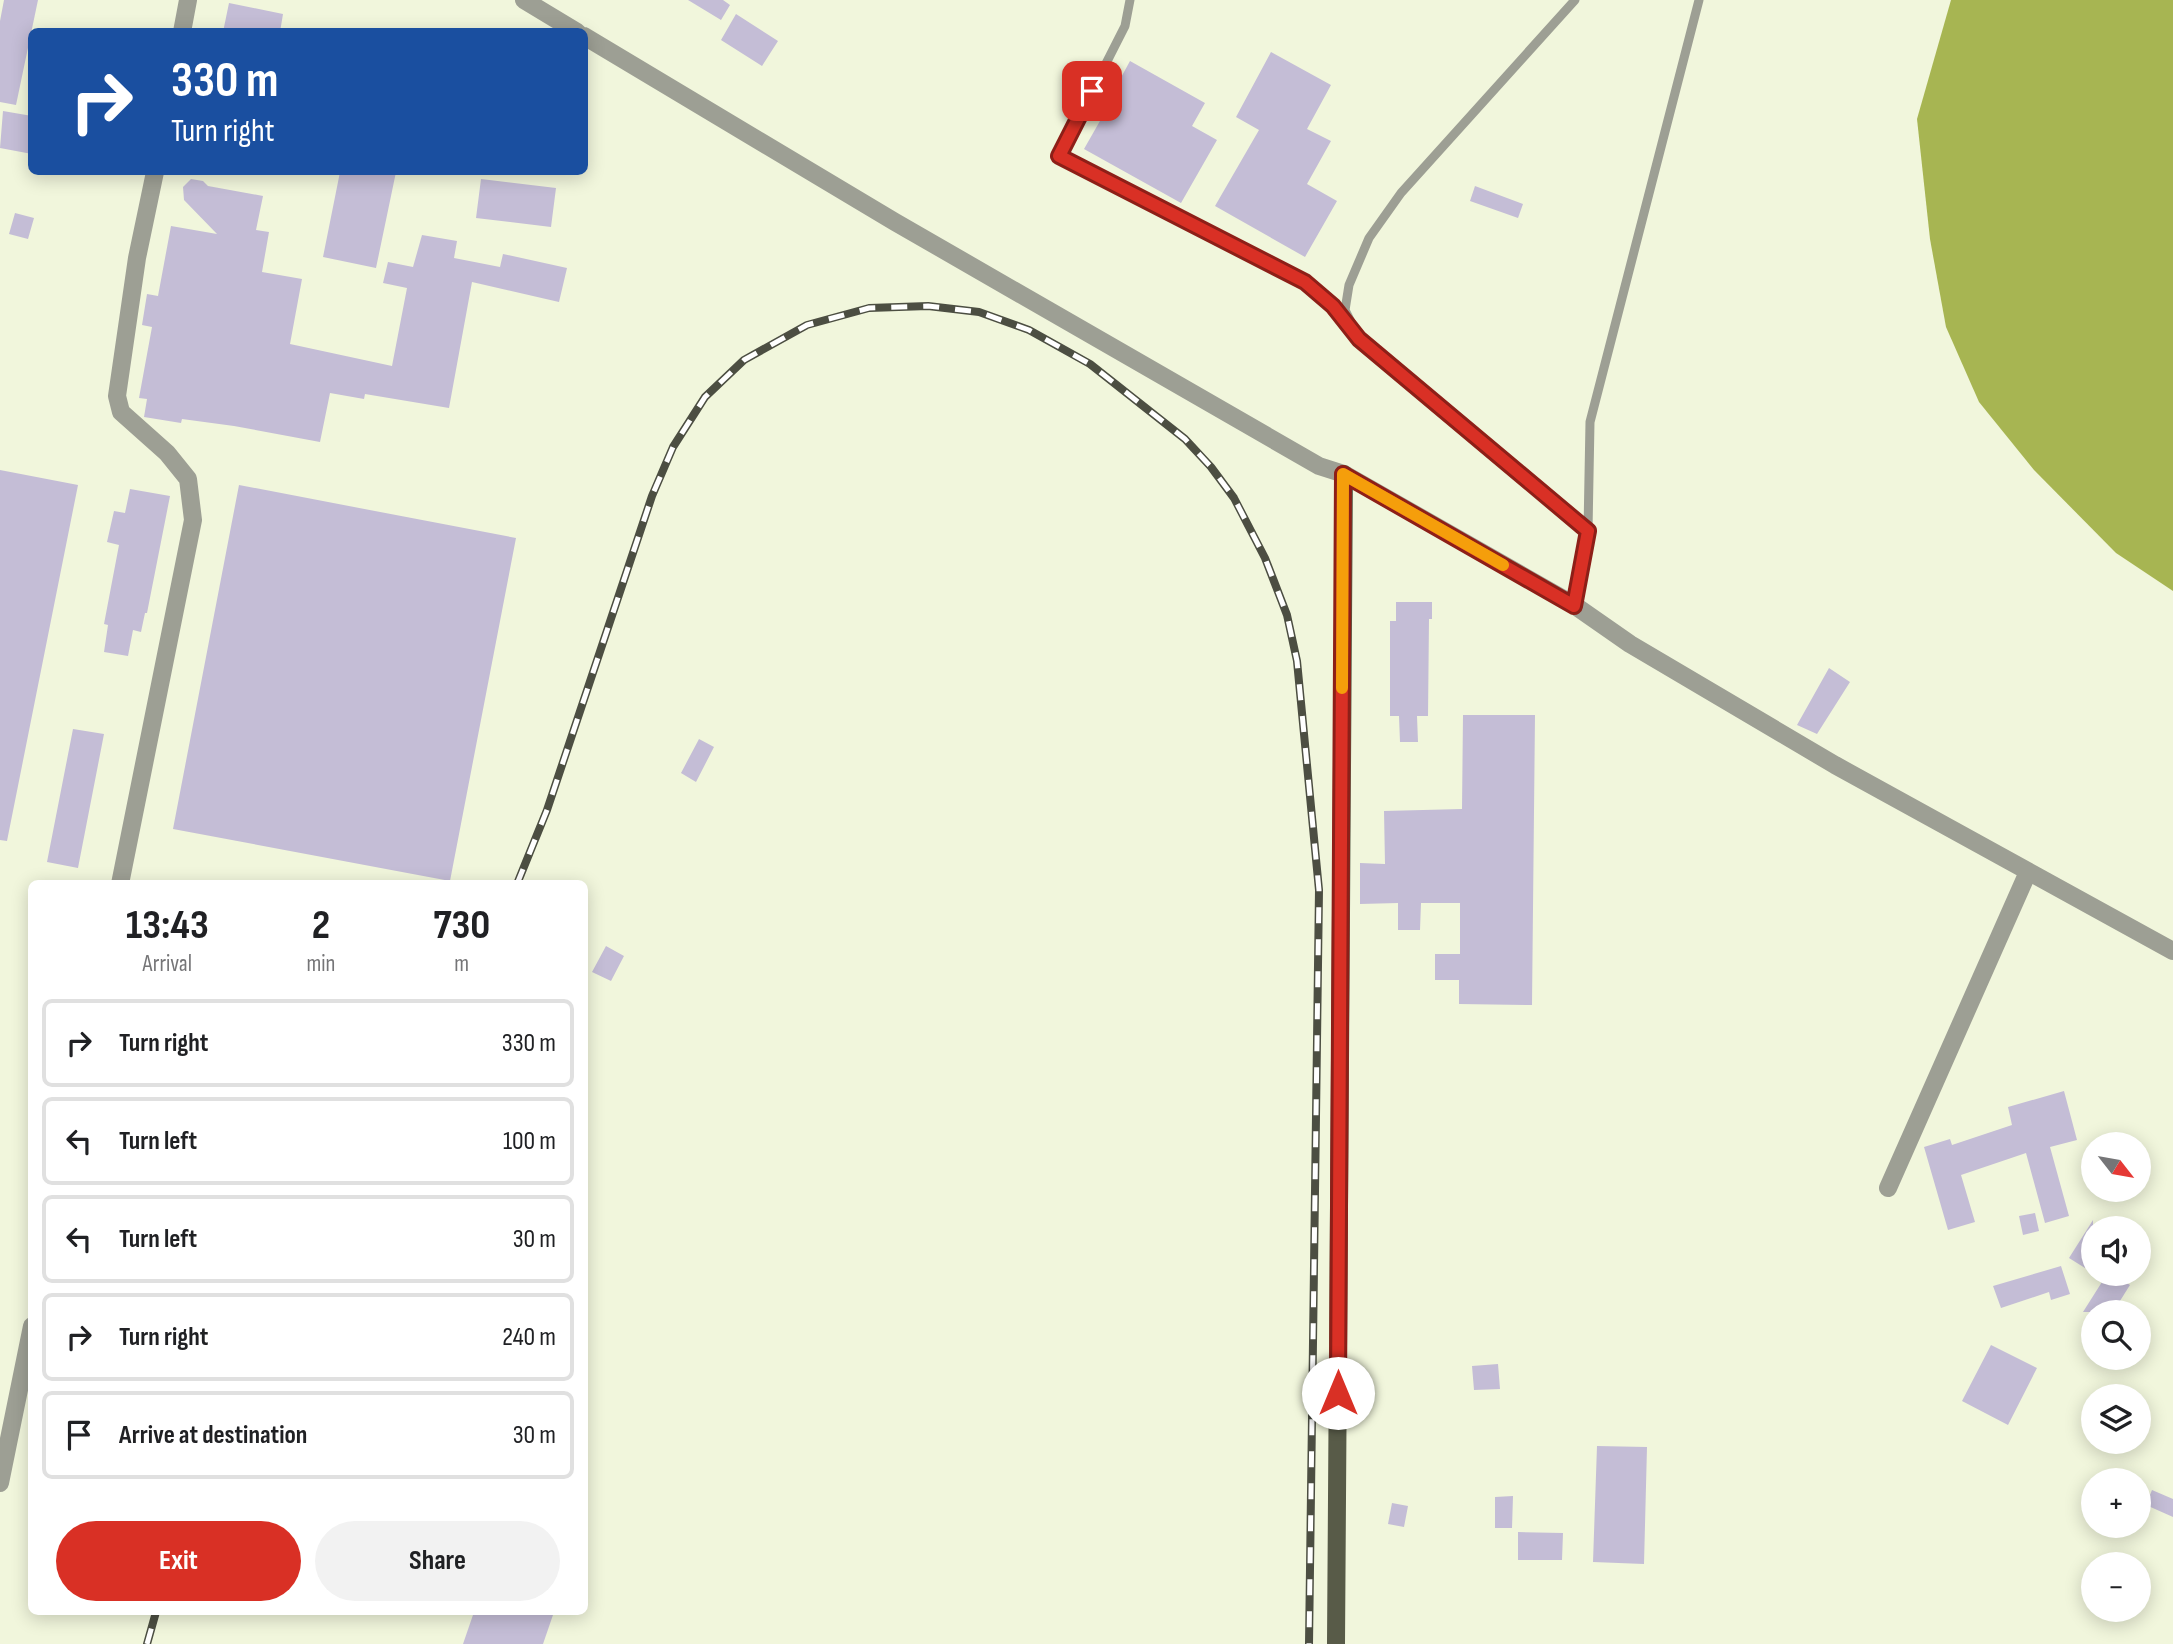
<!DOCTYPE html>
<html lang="en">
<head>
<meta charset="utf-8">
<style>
	body { margin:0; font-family:"Sofia Sans Condensed",sans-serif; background:#f2f2f2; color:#202124; height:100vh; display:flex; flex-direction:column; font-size:26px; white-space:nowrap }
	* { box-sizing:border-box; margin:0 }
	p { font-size:23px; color:#757577 }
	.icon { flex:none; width:38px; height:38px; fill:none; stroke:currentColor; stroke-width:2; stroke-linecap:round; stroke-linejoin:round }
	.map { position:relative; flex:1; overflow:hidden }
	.panel { position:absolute; left:28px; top:880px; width:560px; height:735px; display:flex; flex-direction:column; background:#fff; border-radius:10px; box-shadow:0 4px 18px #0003 }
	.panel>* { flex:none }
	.guide { position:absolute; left:28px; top:28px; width:560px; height:147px; border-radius:10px; box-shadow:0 4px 18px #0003; background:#1a4fa0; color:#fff; overflow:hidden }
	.needle { width:46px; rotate:121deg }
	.fabs { position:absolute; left:2081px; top:1132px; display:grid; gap:14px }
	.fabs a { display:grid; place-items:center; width:70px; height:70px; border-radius:50%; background:#fff; box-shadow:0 4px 18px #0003; font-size:35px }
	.pin { position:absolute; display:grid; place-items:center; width:60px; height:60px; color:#fff; margin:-30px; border-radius:14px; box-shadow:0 4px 10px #0006 }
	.me { position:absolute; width:77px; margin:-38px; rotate:0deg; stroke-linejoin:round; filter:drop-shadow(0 0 5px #0008) }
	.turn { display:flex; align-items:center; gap:24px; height:147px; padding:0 28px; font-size:32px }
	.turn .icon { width:91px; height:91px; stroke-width:2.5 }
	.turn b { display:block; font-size:49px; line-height:60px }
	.eta { display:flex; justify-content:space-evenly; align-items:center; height:119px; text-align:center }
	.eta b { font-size:42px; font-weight:700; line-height:49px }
	.action { display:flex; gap:14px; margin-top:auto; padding:14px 28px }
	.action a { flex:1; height:80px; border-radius:42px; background:#d93025; color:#fff; font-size:28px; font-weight:700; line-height:80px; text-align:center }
	.action a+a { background:#f2f2f2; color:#202124 }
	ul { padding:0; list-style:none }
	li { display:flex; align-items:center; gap:21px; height:88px; margin:0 14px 10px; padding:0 14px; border:4px solid #e0e0e0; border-radius:10px }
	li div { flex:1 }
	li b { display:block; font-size:26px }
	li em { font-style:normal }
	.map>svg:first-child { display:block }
	.water { fill:#a7b552 }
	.building { fill:#c4bdd6 }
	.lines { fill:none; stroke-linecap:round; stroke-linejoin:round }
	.service { stroke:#9d9f94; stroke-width:9 }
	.minor { stroke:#9d9f94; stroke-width:18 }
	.primary { stroke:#585b48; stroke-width:18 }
	.rail-casing { stroke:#4c4e42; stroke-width:8 }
	.rail { stroke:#fff; stroke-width:5; stroke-dasharray:16; stroke-linecap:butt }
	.route-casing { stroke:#8d1f18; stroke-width:18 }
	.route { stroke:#d93025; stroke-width:12 }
	.slow { stroke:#f59e0b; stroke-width:12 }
</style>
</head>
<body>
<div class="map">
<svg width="2173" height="1644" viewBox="0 0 2173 1644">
	<rect width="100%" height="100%" fill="#f1f6dc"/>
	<path class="water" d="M 1951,0 L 2173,0 L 2173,591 L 2116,553 L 2034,470 L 1979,402 L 1946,327 L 1930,239 L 1917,119 Z"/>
	<path class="building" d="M 4,0 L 38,0 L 16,105 L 0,102 L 0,21 Z
		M 688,0 L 723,0 L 730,5 L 721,20 Z
		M 229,3 L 283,14 L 280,32 L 223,32 Z
		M 736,14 L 778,41 L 762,66 L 721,40 Z
		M 1271,52 L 1331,85 L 1307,129 L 1331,141 L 1307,184 L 1337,201 L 1305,257 L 1215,206 L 1259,130 L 1236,117 Z
		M 1130,61 L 1205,103 L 1192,126 L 1217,140 L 1181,203 L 1084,149 L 1121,84 L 1118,83 Z
		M 3,111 L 32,116 L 32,154 L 0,148 Z
		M 340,172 L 396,172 L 376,268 L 323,257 Z
		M 191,179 L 203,181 L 208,186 L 263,196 L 256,230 L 269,232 L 262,272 L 302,279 L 290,344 L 392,366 L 407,288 L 383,283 L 388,262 L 413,267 L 422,235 L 457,241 L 454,258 L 500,267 L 503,254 L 567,268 L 559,302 L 472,282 L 449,408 L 365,394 L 364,399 L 330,393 L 320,442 L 234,426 L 182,419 L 181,423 L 144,417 L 147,399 L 139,398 L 152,327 L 142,325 L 147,294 L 158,296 L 171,226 L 217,234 L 184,200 L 183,187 Z
		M 481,179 L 556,188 L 551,227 L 476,218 Z
		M 1475,186 L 1523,204 L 1518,218 L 1470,201 Z
		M 15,213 L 34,218 L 28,239 L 9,234 Z
		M 0,470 L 78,485 L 7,841 L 0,840 Z
		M 239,485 L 516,538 L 450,881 L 173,829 Z
		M 130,489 L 170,496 L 147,613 L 145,613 L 141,632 L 133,630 L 128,656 L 104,652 L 108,625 L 104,624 L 119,545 L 107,542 L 114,511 L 125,513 Z
		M 1396,602 L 1432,602 L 1432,619 L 1429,619 L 1428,716 L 1417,716 L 1418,742 L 1400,742 L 1399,716 L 1390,716 L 1390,621 L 1396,621 Z
		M 1829,668 L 1850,682 L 1817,734 L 1797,725 Z
		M 1463,715 L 1535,715 L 1532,1005 L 1459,1004 L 1459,980 L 1435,980 L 1435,954 L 1460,954 L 1460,903 L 1421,903 L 1420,930 L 1398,930 L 1398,903 L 1360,904 L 1360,863 L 1385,864 L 1384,811 L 1462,809 Z
		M 73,729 L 104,734 L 78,868 L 47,862 Z
		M 699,739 L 714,747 L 696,782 L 681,773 Z
		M 606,946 L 624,956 L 611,981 L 592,972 Z
		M 2064,1091 L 2077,1140 L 2050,1147 L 2069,1216 L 2045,1223 L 2026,1153 L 1961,1175 L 1975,1222 L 1948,1230 L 1924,1147 L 1950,1139 L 1952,1145 L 2012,1125 L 2008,1107 Z
		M 2035,1213 L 2039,1231 L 2023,1235 L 2019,1216 Z
		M 2093,1220 L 2093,1255 L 2085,1268 L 2069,1258 Z
		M 2061,1266 L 2070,1294 L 2051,1300 L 2049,1292 L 2001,1308 L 1993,1286 Z
		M 2107,1274 L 2112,1274 L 2130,1285 L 2113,1312 L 2083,1312 Z
		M 1991,1345 L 2037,1368 L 2008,1425 L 1962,1401 Z
		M 1498,1364 L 1500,1389 L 1474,1390 L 1472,1366 Z
		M 1597,1446 L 1647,1447 L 1644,1564 L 1593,1562 Z
		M 2152,1490 L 2173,1499 L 2173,1517 L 2146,1505 Z
		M 1513,1496 L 1512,1528 L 1495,1528 L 1495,1497 Z
		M 1392,1503 L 1408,1506 L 1404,1527 L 1388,1524 Z
		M 1518,1532 L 1563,1533 L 1562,1560 L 1518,1560 Z
		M 474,1612 L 554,1612 L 543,1644 L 463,1644 Z"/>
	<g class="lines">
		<path class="service" d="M 1130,0 L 1125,26 L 1059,156 L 1305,282 L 1333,306 L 1359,339 L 1588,531
			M 1352,324 L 1345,310 L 1349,285 L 1369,238 L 1401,193 L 1575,0
			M 1574,605 L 1588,531 L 1590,422 L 1699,0"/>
		<path class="minor" d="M 524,0 L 577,32
			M 182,32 L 188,0
			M 584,36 L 895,222 L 1319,466 L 1344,474 L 1574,605 L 1630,644 L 1835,765 L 2173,951
			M 120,884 L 193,520 L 188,479 L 167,453 L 121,412 L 117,396 L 137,258 L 155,172
			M 1888,1188 L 2028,872
			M 0,1483 L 32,1326"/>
		<path class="primary" d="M 1336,1644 L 1344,474"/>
		<g class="rail-casing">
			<path id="rail" d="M 517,884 L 547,810 L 652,496 L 673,447 L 705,397 L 744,360 L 807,325 L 869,308 L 928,306 L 979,312 L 1029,330 L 1090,364 L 1185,439 L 1211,467 L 1234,498 L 1265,558 L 1287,615 L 1297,661 L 1319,890 L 1309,1644
				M 147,1644 L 156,1612"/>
		</g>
		<use href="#rail" class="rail"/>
	</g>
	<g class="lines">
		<g class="route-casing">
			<path id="route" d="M 1092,91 L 1059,156 L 1305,282 L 1333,306 L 1359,339 L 1588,531 L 1574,606 L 1343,474 L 1338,1393"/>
		</g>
		<use href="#route" class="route"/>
		<path class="slow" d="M 1342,688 L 1343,474 L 1503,565"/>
	</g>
</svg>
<div class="fabs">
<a><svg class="needle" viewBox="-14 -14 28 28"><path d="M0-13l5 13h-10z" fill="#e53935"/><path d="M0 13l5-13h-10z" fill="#757577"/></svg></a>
<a><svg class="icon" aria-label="sound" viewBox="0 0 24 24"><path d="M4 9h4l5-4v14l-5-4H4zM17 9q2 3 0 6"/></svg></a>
<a><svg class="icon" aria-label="search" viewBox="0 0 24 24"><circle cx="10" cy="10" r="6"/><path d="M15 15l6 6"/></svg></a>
<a><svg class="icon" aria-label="layers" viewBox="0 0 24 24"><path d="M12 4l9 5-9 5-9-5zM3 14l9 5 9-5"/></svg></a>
<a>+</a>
<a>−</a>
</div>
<div class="pin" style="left:1092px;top:91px;background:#d93025"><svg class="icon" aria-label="arrive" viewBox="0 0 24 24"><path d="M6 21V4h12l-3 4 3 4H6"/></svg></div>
<svg class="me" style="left:1338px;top:1393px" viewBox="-20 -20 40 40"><circle r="19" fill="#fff"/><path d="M0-13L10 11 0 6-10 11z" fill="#d93025"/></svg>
<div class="guide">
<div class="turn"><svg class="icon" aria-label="right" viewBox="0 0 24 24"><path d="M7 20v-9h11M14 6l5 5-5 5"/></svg><div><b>330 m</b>Turn right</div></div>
</div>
<section class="panel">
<div class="eta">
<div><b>13:43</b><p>Arrival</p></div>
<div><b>2</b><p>min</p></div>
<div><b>730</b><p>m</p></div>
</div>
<ul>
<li><svg class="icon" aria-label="right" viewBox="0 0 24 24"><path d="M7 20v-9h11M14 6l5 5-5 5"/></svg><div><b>Turn right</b></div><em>330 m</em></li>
<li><svg class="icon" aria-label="left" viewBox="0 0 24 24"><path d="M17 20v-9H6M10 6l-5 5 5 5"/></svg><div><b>Turn left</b></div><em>100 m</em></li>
<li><svg class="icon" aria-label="left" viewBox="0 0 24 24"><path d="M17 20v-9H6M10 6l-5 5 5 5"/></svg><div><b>Turn left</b></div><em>30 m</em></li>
<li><svg class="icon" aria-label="right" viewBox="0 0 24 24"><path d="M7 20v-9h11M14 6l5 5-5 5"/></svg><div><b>Turn right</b></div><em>240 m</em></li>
<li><svg class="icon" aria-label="arrive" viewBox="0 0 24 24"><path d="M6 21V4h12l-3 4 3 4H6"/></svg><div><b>Arrive at destination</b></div><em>30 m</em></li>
</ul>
<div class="action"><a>Exit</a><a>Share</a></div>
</section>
</div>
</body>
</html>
